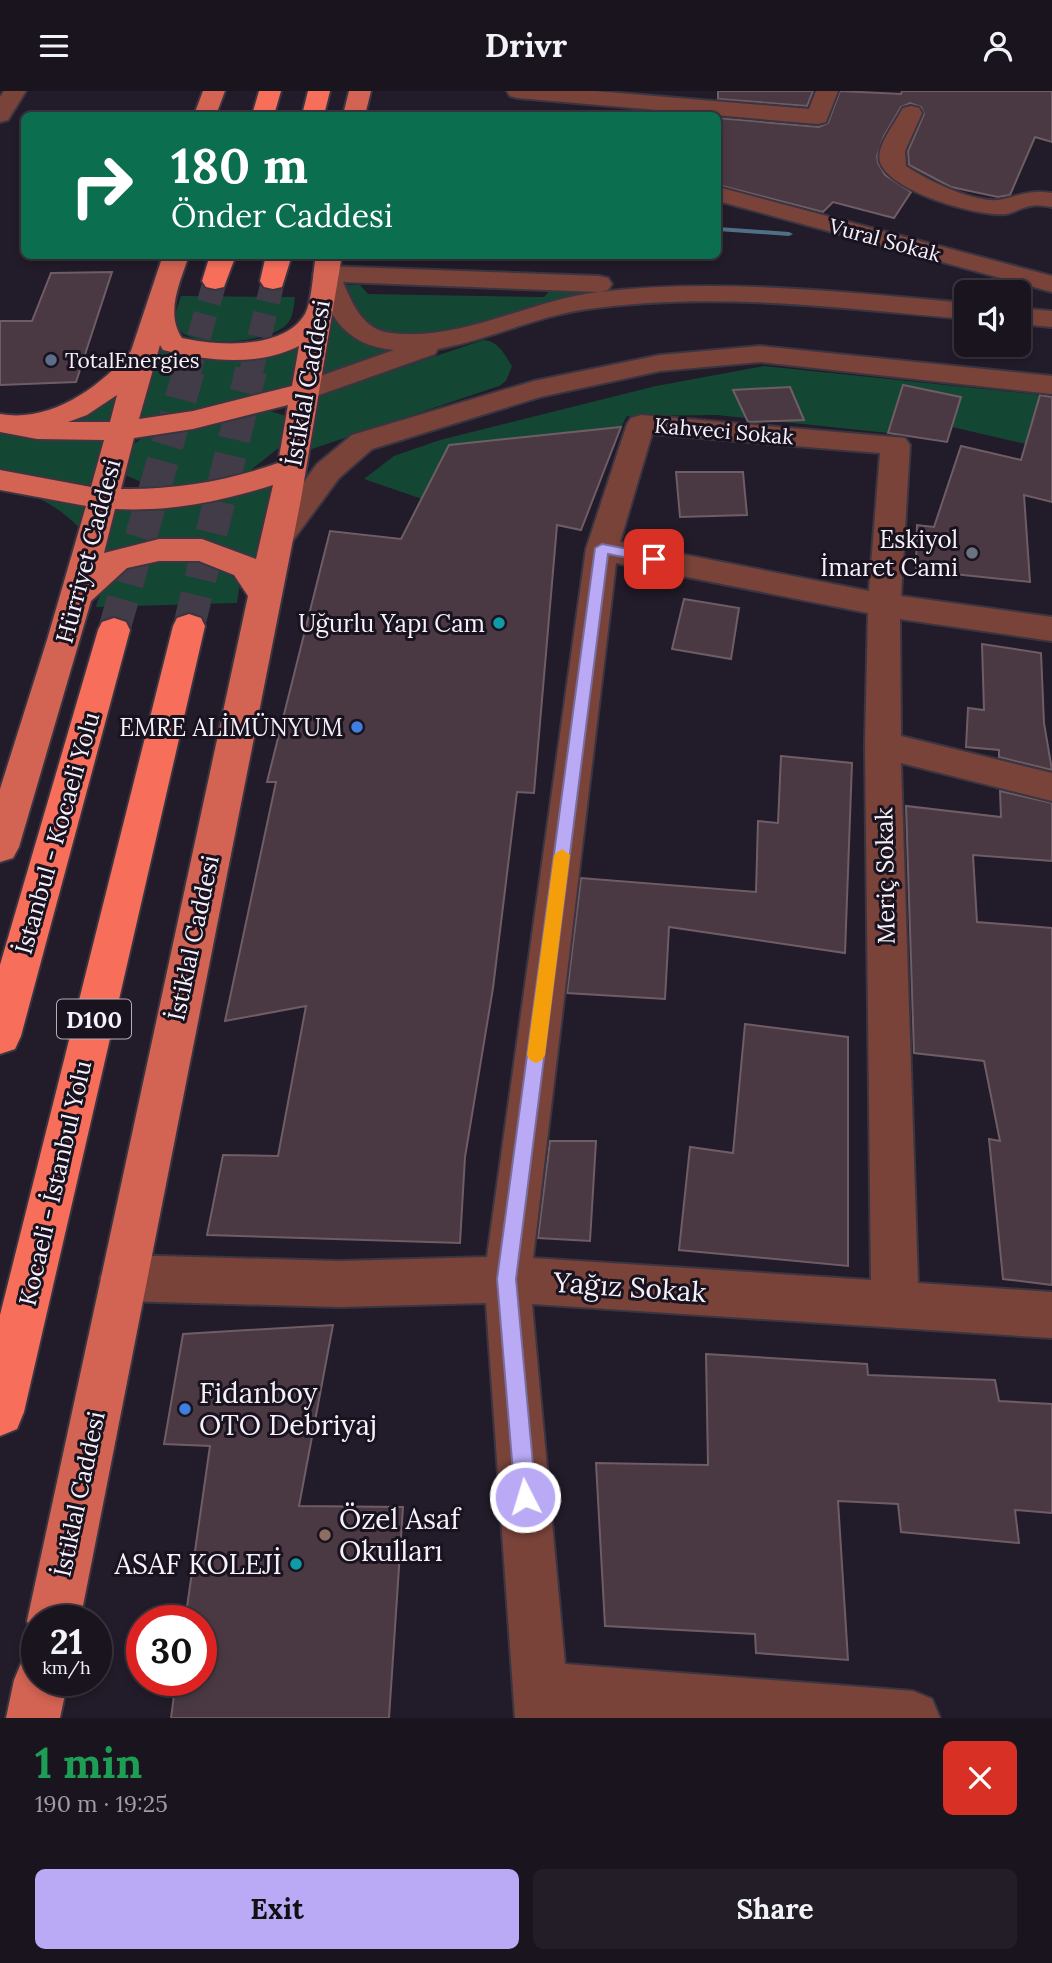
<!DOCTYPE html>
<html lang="en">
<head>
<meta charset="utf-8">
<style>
	body { margin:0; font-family:Lora,serif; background:#231d28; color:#f1f3f6; height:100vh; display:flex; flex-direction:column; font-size:26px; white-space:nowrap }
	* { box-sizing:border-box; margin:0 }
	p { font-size:23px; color:#9f9ea4 }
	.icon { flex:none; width:38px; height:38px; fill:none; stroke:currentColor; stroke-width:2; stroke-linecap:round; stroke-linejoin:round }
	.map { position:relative; height:1627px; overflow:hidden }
	.drawer { display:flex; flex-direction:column; background:#1a141f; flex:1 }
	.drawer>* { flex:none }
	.hud { position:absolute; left:21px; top:21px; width:700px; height:147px; border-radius:10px; box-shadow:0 4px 10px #0003,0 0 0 2px #38333d; background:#0b6e4f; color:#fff; overflow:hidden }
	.buttons { position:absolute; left:954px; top:189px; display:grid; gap:14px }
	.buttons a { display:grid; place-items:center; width:77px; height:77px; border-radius:10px; background:#1a141f; box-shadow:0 4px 10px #0003,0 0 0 2px #38333d; font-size:35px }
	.speed { position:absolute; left:21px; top:1514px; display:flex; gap:14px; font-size:35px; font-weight:700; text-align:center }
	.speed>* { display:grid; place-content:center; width:91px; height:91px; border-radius:50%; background:#1a141f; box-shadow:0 4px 10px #0003,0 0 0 2px #38333d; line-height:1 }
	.speed small { font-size:18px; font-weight:400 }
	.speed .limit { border:10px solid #d22; background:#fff; color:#111 }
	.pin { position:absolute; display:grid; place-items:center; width:60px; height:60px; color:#fff; margin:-30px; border-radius:14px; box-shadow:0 4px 10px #0006 }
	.me { position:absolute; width:77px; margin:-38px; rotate:355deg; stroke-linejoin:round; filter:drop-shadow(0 0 5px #0008) }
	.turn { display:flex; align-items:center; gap:24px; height:147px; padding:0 35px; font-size:32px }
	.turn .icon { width:91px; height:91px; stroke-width:2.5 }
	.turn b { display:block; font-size:49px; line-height:60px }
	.round { display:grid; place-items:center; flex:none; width:74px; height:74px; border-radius:10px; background:#231d28 }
	.head { display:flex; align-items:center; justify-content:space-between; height:119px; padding:0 35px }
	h1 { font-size:42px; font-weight:800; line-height:52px; color:#1e9e55 }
	.action { display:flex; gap:14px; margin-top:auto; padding:14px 35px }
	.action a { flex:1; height:80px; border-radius:10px; background:#baaaf6; color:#111; font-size:28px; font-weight:800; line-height:80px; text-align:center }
	.action a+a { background:#231d28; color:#f1f3f6 }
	header { display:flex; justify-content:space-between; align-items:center; height:91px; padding:0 35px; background:#1a141f; font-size:32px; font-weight:800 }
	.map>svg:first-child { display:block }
	.green { fill:#134734 }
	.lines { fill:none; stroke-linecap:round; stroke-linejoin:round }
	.stream { fill:#4f7085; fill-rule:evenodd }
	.building { fill:#4a3942; stroke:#6f5d66; stroke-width:2 }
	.highway-tunnel-far1 { stroke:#423b48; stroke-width:24; stroke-dasharray:24 12; stroke-linecap:butt }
	.highway-tunnel { stroke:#423b48; stroke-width:32; stroke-dasharray:32 16; stroke-linecap:butt }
	.minor-casing { stroke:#3b3542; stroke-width:4 }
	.major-casing { stroke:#3b3542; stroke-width:4 }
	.highway-casing { stroke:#3b3542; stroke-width:4 }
	.minor { fill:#79433a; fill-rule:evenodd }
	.major { fill:#d36352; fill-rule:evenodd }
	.highway { fill:#f76f5b; fill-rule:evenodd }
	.route { fill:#baaaf6; stroke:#796ea0; stroke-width:2 }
	.slow { fill:#f59e0b }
	.service-dot { fill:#5c6f8a; stroke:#19121f; stroke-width:2.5 }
	.worship-dot { fill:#6b7280; stroke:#19121f; stroke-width:2.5 }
	.culture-dot { fill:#0f9aa8; stroke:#19121f; stroke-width:2.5 }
	.shop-dot { fill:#3f7fe0; stroke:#19121f; stroke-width:2.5 }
	.education-dot { fill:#8d6e63; stroke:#19121f; stroke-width:2.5 }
	.labels { text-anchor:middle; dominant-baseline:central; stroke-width:6; stroke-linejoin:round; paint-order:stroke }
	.far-street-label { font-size:21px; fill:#f6f1fb; stroke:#19121f }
	.far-poi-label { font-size:21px; fill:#f6f1fb; stroke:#19121f; text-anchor:start }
	.shield { fill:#19121f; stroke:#b4aeb9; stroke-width:2 }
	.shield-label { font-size:23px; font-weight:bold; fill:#f6f1fb }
	.street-label { font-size:24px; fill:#f6f1fb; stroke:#19121f }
	.poi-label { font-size:24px; fill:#f6f1fb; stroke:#19121f; text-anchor:end }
	.near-street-label { font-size:28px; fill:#f6f1fb; stroke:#19121f }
	.near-poi-label { font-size:28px; fill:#f6f1fb; stroke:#19121f; text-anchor:start }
</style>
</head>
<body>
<header><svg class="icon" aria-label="menu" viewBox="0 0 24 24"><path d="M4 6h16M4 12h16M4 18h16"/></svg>Drivr<svg class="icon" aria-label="person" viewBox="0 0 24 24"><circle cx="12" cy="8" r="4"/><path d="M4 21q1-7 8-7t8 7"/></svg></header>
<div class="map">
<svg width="1052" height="1627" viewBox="0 0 1052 1627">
	<rect width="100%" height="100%" fill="#221b29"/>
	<path class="green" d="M 342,194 L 360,194 L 368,203 L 544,206 L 551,198 L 647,199 L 457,241 L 396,245 L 366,237 Z
		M 181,205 L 295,206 C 294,214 293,226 288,232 C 272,251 210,255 188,245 C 181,242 177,236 173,230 Z
		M 331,212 L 336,227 L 412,256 L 321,290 Z
		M 305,246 L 296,298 L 181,323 L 136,327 L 156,251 C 195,284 261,256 305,246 Z
		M 483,249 C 499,250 504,263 512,275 L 506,290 L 499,295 L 309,359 L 316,306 Z
		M 764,275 L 1052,305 L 1052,309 L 1026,353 L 952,336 L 961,306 L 904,294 L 888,342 L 717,324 L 627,325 L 621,336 L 422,408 L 364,388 L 394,365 L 440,349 L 656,295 Z
		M 136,277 L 121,329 L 86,335 L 37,333 Z
		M 264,318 L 289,326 L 281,355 L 242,386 L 159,399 L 123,383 C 125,371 125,361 134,353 C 156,333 232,324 264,318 Z
		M 0,342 C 38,350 77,350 116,346 L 100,396 L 0,379 Z
		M 278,389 L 259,474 L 173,450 L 130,453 L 96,474 L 111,413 Z
		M 9,394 L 96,411 L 88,448 C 68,420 41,407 9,394 Z
		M 168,467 C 201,468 215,469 240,492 L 237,512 L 96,516 C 110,473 128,474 168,467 Z"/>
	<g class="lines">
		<path class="stream" d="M 718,136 L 789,141 L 793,143 L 789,145 L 718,140 Z"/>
	</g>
	<path class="building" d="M 718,0 L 813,0 L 807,15 L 718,8 Z
		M 840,0 L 901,3 L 902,0 L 1052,0 L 1052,51 L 1035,46 L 1010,104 L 998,106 L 951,96 L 909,74 L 908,60 L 924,23 L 921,16 L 910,12 L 901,16 L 884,45 L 877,65 L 878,72 L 885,84 L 911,101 L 894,127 L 833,111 L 823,121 L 718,94 L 718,27 L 819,36 L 828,32 Z
		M 112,181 L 76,291 L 0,294 L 0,230 L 32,230 L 51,182 Z
		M 903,294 L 961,306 L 947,351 L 888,342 Z
		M 790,296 L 804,329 L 748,331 L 733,299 Z
		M 1040,304 L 1052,306 L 1052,411 L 1024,404 L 1030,491 L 916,479 L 917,434 L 934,436 L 961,355 L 1021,369 Z
		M 621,336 L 581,439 L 557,434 L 534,702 L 517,701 L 493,897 L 465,1066 L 460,1152 L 207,1144 L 223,1064 L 278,1065 L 306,915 L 225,930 L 276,691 L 267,691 L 330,440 L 401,448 L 449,354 Z
		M 676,381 L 743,381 L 747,424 L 680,426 Z
		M 684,508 L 739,517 L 731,568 L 672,558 Z
		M 982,553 L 1041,562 L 1044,632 L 1052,679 L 999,666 L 999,659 L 966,656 L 968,617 L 984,619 Z
		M 781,665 L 852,672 L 845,862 L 669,836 L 665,908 L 567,902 L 581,787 L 756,801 L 758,730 L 778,732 Z
		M 1000,700 L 1052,712 L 1052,770 L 973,764 L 977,831 L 1052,837 L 1052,1194 L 1003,1188 L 989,1048 L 1000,1050 L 984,970 L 914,962 L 906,715 L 1001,726 Z
		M 745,933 L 848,946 L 848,1175 L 679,1159 L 690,1056 L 733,1062 Z
		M 550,1050 L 596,1050 L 590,1150 L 538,1147 Z
		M 333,1234 L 299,1415 L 403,1416 L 389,1627 L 171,1627 L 176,1589 L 201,1589 L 201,1530 L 185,1530 L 210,1355 L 164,1353 L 183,1243 Z
		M 706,1263 L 867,1273 L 868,1284 L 995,1289 L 999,1310 L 1052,1313 L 1052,1422 L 1015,1419 L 1019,1452 L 901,1441 L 898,1413 L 838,1410 L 848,1569 L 756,1562 L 755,1543 L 605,1535 L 596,1372 L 708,1374 Z"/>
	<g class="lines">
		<path class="highway-tunnel-far1" d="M 189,281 L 215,190
			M 251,281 L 273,190"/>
		<path class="highway-tunnel" d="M 189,535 L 251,279
			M 114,539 L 189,279"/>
		<g class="minor-casing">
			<path id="minor" d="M 4,0 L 26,0 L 8,29 L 0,31 L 0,6 Z
				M 507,0 L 595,0 L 809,18 L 816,0 L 838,0 L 826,31 L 818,33 L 518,7 L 510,5 Z
				M 911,15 L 919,17 L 922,22 L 905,60 L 906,75 C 926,89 979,115 1004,108 C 1024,103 1030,99 1052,102 L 1052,116 C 1045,115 1037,113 1031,115 C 1022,116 1014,122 1005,123 C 978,126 889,100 880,71 C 876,56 893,35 900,22 L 903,17 Z
				M 718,96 L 1052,185 L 1052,201 L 718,110 Z
				M 326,175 L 599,185 L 608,187 L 612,193 L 608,199 L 599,201 L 343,191 C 353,214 363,239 391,242 C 462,251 529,209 599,201 C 721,187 844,201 966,212 L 966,228 C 841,217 713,200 588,218 C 536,225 489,249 438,258 L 435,263 L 305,309 L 295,306 L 291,300 L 295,294 L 394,259 C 343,254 331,225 313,183 L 317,178 Z
				M 1018,217 L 1052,220 L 1052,236 L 1018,233 Z
				M 760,255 L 1052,285 L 1052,303 L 760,271 L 660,280 L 540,306 L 372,358 L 339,387 L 288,456 L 277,460 L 266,456 L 261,449 L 317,373 L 352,344 L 534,290 L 660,264 Z
				M 641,324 L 905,347 L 910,354 L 901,505 L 1052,526 L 1052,550 L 900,528 L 901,645 L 1052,682 L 1052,710 L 901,672 L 918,1192 L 1052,1201 L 1052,1247 L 532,1213 L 565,1573 L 913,1600 L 932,1608 L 940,1627 L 515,1627 L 486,1212 L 340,1216 L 123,1210 L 107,1203 L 100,1187 L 107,1171 L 123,1164 L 340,1170 L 487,1166 L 586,458 L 627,333 L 631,327 ZM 652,343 L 880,362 L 869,500 L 620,451 ZM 616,472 L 868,522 L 865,654 L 871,1189 L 533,1167 Z"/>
		</g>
		<g class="major-casing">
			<path id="major" d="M 203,0 L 225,0 L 216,24 L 194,24 Z
				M 349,0 L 371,0 L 365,24 L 343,24 Z
				M 163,164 L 189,164 C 180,192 165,221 182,247 C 216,255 284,259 305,223 C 312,211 313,180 316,164 L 342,164 L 301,408 L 80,1530 L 37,1530 L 37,1550 L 27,1530 L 248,505 L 234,484 L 199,470 L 159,470 L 127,477 L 91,510 L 19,756 L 13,767 L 0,771 L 0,698 L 47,549 L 86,415 L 0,399 L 0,379 L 91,396 L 104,349 L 37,348 L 0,341 L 0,323 C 50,332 99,297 131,260 ZM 160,254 L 163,259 C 207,270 257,276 299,255 L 292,295 L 193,320 L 139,328 ZM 117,304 L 110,331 L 68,331 L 87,324 ZM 288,314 L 278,372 C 228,390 174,399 121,398 L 134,347 L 193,338 ZM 273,394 L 256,468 L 202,448 L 159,448 L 104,462 L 115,418 C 169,421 223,410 273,394 Z
				M 37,1564 L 37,1589 L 68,1589 L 60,1627 L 6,1627 L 14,1589 L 22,1570 Z"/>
		</g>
		<g class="highway-casing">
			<path id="highway" d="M 259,0 L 281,0 L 274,24 L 252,24 Z
				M 308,0 L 330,0 L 324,24 L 302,24 Z
				M 210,164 L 236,164 L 224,196 L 215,198 L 206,196 L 202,190 Z
				M 266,164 L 292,164 L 282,196 L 273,198 L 264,196 L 260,190 Z
				M 189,523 L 201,527 L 205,535 L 24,1321 L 17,1338 L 0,1345 L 0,1224 L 173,535 L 177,527 Z
				M 114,527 L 126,531 L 130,539 L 21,945 L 15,958 L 0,963 L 0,874 L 98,539 L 102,531 Z"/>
		</g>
		<use href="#minor" class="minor"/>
		<use href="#major" class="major"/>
		<use href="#highway" class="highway"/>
	</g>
	<path class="route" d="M 602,453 L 654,463 L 660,468 L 654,472 L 608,463 L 516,1188 L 536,1406 L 533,1414 L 525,1417 L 518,1414 L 515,1406 L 497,1188 L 595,457 Z"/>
	<path class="slow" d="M 562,758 L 570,764 L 545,964 L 542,969 L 536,972 L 530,969 L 527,964 L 554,764 Z"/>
	<circle class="service-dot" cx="51" cy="269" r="7"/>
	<circle class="worship-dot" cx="972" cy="462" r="7"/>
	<g class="culture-dot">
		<circle cx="499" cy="532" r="7"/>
		<circle cx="296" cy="1473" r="7"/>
	</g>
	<g class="shop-dot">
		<circle cx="357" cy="636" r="7"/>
		<circle cx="185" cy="1318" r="7"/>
	</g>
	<circle class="education-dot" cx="325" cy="1444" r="7"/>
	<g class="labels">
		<g class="far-street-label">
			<text transform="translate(885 149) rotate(15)">Vural Sokak</text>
			<text transform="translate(724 340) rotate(5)">Kahveci Sokak</text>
		</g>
		<g class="far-poi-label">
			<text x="65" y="269">TotalEnergies</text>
		</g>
		<rect class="shield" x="57" y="908.5" width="74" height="39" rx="5"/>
		<g class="shield-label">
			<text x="94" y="928">D100</text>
		</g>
		<g class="street-label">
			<text transform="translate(307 292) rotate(-80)">İstiklal Caddesi</text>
			<text transform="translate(88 460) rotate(-75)">Hürriyet Caddesi</text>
			<text transform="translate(57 742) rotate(-74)">İstanbul - Kocaeli Yolu</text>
			<text transform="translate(885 785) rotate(-91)">Meriç Sokak</text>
			<text transform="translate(193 847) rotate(-78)">İstiklal Caddesi</text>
			<text transform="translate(55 1092) rotate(-77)">Kocaeli - İstanbul Yolu</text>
			<text transform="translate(79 1403) rotate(-78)">İstiklal Caddesi</text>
		</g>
		<g class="poi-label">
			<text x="958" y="448">Eskiyol<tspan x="958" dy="28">İmaret Cami</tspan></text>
			<text x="485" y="532">Uğurlu Yapı Cam</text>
			<text x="343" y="636">EMRE ALİMÜNYUM</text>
		</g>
		<g class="near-street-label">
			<text transform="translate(630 1196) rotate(4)">Yağız Sokak</text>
		</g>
		<g class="near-poi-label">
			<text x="199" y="1302">Fidanboy<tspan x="199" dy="32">OTO Debriyaj</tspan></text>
			<text x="339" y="1428">Özel Asaf<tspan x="339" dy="32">Okulları</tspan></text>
			<text x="282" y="1473" text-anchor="end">ASAF KOLEJİ</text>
		</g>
	</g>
</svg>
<div class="buttons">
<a><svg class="icon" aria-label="sound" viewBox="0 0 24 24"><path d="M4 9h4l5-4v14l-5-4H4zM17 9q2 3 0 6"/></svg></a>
</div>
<div class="speed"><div>21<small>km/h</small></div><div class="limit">30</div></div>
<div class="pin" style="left:654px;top:468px;background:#d93025"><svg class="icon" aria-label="arrive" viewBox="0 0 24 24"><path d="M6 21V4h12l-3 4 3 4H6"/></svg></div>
<svg class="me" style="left:525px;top:1406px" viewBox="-20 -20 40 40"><circle r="17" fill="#baaaf6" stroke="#fff" stroke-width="3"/><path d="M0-11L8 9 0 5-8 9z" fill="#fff"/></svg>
<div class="hud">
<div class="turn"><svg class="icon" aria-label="right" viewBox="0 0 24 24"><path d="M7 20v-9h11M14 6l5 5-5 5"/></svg><div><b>180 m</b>Önder Caddesi</div></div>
</div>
</div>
<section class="drawer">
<div class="head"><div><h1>1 min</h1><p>190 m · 19:25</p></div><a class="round" style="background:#d93025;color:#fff"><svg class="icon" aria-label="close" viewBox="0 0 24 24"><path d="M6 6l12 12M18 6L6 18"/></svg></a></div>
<div class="action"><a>Exit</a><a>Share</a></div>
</section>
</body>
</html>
